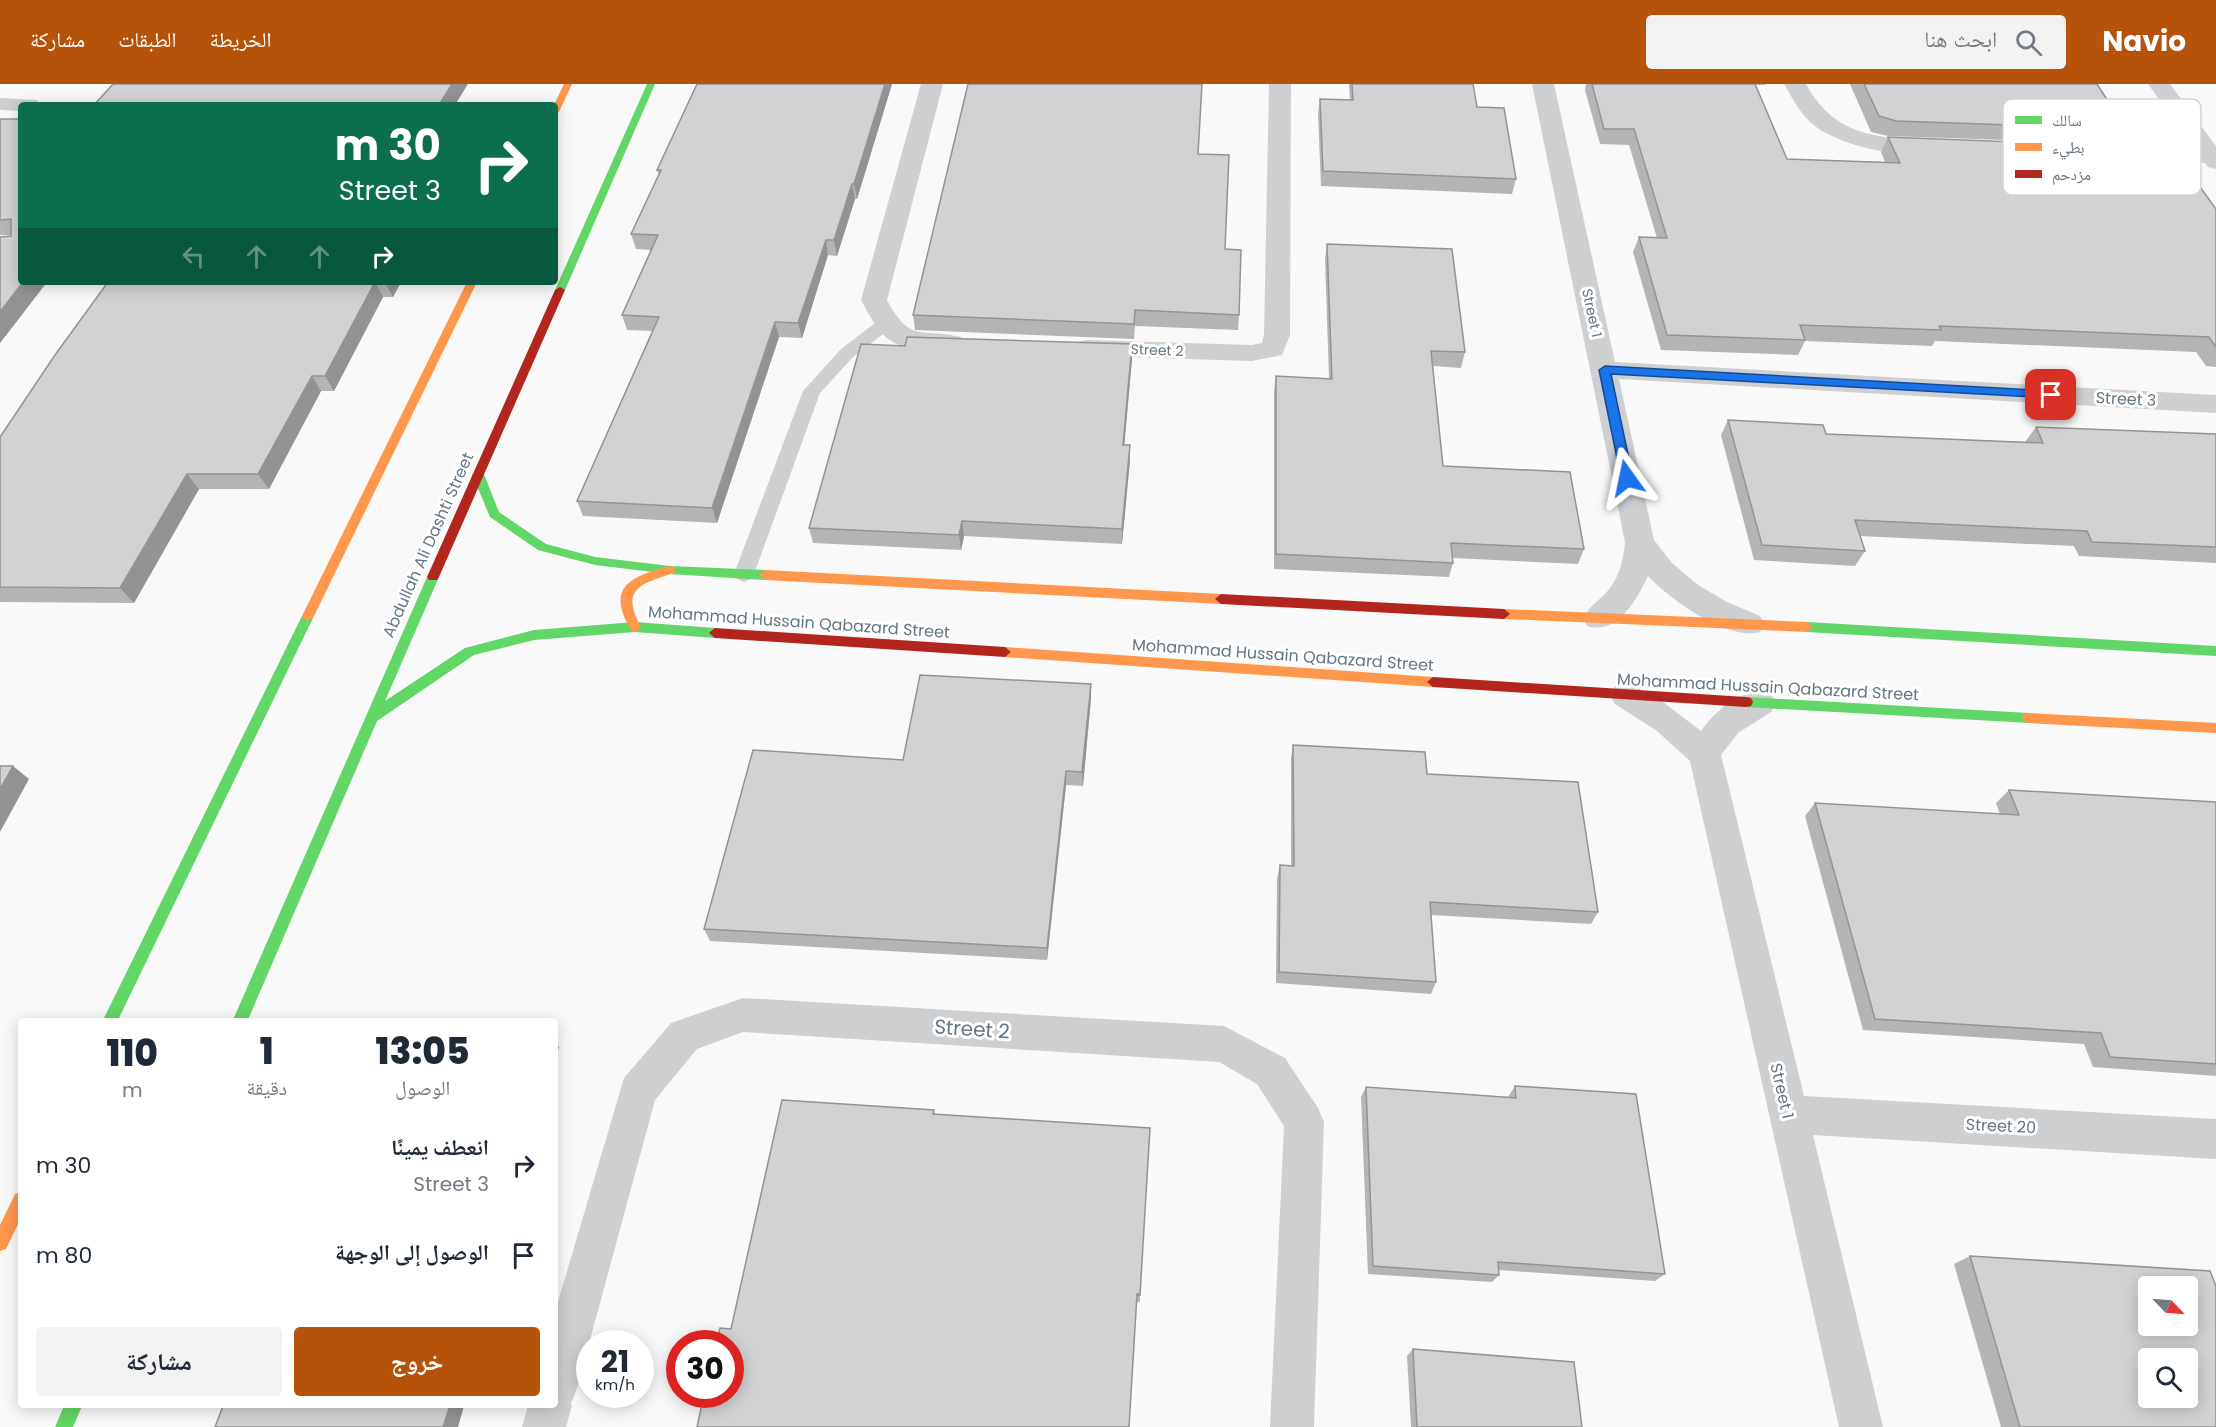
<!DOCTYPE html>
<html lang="ar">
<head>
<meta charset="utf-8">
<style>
	body { margin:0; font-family:Poppins,"Noto Naskh Arabic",sans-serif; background:#f2f2f3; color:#1f2937; direction:rtl; height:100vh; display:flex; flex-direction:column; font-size:22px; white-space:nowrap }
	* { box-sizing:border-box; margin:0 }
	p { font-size:20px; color:#747a83 }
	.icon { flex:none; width:33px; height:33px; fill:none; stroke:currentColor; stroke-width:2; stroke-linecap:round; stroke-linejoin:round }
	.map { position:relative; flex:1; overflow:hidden; direction:ltr }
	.details { position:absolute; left:18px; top:934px; width:540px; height:390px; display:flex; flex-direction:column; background:#fff; border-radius:6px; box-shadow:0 3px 15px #0003; direction:rtl }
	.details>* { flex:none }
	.banner { position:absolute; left:18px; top:18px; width:540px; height:183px; border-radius:6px; box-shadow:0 3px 15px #0003; direction:rtl; background:#0b6e4f; color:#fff; overflow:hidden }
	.needle { width:39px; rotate:115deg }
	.controls { position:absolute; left:2138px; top:1192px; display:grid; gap:12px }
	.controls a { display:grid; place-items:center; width:60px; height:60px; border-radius:6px; background:#fff; box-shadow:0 3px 15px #0003; font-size:30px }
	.speed { position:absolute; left:576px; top:1246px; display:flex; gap:12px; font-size:30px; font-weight:700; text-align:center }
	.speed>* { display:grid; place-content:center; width:78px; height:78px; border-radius:50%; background:#fff; box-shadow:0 3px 15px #0003; line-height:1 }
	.speed small { font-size:15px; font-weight:400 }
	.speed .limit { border:9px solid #d22; background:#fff; color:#111 }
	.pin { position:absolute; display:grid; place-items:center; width:51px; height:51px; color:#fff; margin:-26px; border-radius:12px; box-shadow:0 3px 9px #0006 }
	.me { position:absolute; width:66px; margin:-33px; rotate:348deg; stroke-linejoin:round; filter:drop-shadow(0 0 4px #0008) }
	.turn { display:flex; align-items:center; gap:21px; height:126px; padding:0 18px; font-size:27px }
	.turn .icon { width:78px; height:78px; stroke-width:2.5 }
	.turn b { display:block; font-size:42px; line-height:51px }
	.lanes { display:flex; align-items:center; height:57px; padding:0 18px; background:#0003; justify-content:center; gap:30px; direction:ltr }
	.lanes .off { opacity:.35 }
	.eta { display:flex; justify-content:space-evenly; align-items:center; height:102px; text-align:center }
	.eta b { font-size:36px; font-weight:800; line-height:42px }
	.action { display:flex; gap:12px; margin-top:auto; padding:12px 18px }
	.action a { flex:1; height:69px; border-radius:6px; background:#b45309; color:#fff; font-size:24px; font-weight:800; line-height:69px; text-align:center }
	.action a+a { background:#f2f2f3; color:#1f2937 }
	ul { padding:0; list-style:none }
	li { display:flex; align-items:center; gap:18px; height:90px; padding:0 18px }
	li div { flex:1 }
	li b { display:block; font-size:22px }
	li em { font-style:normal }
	header { display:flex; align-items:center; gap:36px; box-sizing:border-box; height:84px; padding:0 30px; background:#b45309; color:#fff }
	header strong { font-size:28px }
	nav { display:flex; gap:33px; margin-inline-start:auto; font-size:21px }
	.search { width:420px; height:54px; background:#f2f2f3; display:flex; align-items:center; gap:15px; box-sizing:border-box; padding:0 21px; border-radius:6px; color:#747a83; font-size:22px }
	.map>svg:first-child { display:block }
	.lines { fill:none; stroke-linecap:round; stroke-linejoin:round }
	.lane { fill:#cecfd0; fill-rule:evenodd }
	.street { fill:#cecfd0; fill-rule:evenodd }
	.fast { fill:#63d668; fill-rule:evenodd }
	.slow { fill:#ff974d; fill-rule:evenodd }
	.jam { fill:#b3261e; fill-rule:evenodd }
	.wall { fill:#b3b5b5 }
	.shaded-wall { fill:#929394 }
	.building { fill:#d0d2d3; stroke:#929394; stroke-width:1.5; fill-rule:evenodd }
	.route { fill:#1a73e8; stroke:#114b97; stroke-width:1.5 }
	.labels { text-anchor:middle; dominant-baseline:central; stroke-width:6; stroke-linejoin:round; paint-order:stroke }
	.far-street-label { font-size:14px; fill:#657683; stroke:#fff }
	.street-label { font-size:16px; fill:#657683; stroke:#fff }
	.near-street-label { font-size:20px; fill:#657683; stroke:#fff }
	.key { fill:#fff; stroke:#d1d6da; stroke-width:1.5 }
	.key-label { font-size:16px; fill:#657683 }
</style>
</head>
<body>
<header>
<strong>Navio</strong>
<div class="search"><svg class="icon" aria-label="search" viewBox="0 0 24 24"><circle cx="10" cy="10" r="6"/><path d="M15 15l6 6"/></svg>ابحث هنا</div>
<nav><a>الخريطة</a><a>الطبقات</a><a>مشاركة</a></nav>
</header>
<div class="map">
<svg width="2216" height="1343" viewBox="0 0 2216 1343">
	<rect width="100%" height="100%" fill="#f9f9f9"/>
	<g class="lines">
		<path class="lane" d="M 885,235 L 891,236 L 894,240 L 891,244 L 853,273 L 820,309 L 754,490 L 751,495 L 744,498 L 737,495 L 734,490 L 803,307 L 841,265 L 879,236 Z"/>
		<path class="street" d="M 921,0 L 943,0 L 887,216 C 911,261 921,243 961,253 L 965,259 L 961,265 C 940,270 906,268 888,255 C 876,245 868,229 861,216 Z
			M 1269,0 L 1291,0 L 1290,251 L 1282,271 L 1252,277 L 1087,272 L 1078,270 L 1074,264 L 1078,258 L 1087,256 L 1252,261 L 1262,259 L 1264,251 Z
			M 1532,0 L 1554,0 L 1615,278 L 2216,311 L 2216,329 L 1619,295 L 1654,456 L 1672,479 L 1698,501 L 1727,518 L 1760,532 L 1764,540 L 1760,548 C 1729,558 1668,514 1648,492 C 1637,515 1617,552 1587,542 L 1583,534 C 1588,525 1594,520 1602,513 C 1618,498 1623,480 1625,458 Z
			M 1784,0 L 1806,0 C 1828,40 1857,51 1901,55 C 1913,56 1926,55 1938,58 L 1941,63 L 1938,68 C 1904,76 1836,62 1810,38 C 1799,27 1792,14 1784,0 Z
			M 2148,0 L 2170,0 L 2216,62 L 2216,85 L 2208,83 L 2205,79 L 2090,73 L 2087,68 L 2090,63 L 2098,61 L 2195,65 Z
			M 0,14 L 37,16 L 40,21 L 21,21 L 21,27 L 0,26 Z
			M 1626,598 L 1659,615 L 1701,647 C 1716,626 1745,601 1771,610 L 1776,619 L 1771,628 L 1738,649 L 1721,671 L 1804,1012 L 2216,1035 L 2216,1075 L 1813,1051 L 1883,1343 L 1839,1343 L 1690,677 L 1657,647 L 1615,620 L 1610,611 L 1615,602 Z
			M 743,914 L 1224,942 L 1285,974 L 1318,1024 L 1324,1038 L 1314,1343 L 1270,1343 L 1284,1042 L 1257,1000 L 1219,978 L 743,948 L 697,965 L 655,1016 L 577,1304 L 571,1319 L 572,1322 L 566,1343 L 522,1343 L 528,1322 L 555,1322 L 555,1228 L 624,994 L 671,939 Z"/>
		<path class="fast" d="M 647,0 L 655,0 L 565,206 L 560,209 L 556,208 L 555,206 Z
			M 478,386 L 484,390 L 499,428 L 546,460 L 595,473 L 670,482 L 765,486 L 771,491 L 765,496 L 670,490 L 595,481 L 538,466 L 490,433 L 472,390 Z
			M 433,488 L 439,493 L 385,617 L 465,564 L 534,546 L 635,538 L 715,544 L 721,549 L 715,554 L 635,548 L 534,556 L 474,571 L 377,637 L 247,938 L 232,938 L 427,493 Z
			M 308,527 L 314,532 L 117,938 L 102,938 L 302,532 Z
			M 1807,538 L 2216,562 L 2216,572 L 1807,548 L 1801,543 Z
			M 1746,613 L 2029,629 L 2034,630 L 2036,634 L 2034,638 L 2029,639 L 1746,623 L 1741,622 L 1739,618 L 1741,614 Z
			M 64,1322 L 82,1322 L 73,1343 L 55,1343 Z"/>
		<path class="slow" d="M 564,0 L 572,0 L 559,28 L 555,31 L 554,21 Z
			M 467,198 L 477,198 L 314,532 L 308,537 L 304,535 L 302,532 Z
			M 670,482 L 674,483 L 676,486 L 674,489 C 640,500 620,505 641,543 L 635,548 L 631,546 C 605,503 631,492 670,482 Z
			M 765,486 L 1221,510 L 1227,515 L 1221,520 L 765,496 L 759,491 Z
			M 1504,525 L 1807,538 L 1813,543 L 1807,548 L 1504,535 L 1498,530 Z
			M 1005,563 L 1433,593 L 1439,598 L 1433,603 L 1005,573 L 999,568 Z
			M 2029,629 L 2216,639 L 2216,649 L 2029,639 L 2024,638 L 2022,634 L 2024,630 Z
			M 21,1108 L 21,1134 L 6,1165 L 0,1167 L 0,1141 L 15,1110 Z"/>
		<path class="jam" d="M 560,203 L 565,206 L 439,493 L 437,496 L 429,496 L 427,493 L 555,206 Z
			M 1221,510 L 1504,525 L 1510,530 L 1504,535 L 1221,520 L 1215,515 Z
			M 715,544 L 1005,563 L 1011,568 L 1005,573 L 715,554 L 709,549 Z
			M 1433,593 L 1746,613 L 1751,614 L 1753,618 L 1751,622 L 1746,623 L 1433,603 L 1427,598 Z"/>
	</g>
	<path class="wall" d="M 697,0 L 892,0 L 857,115 L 855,115 L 837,172 L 828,171 L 802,254 L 779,253 L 717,439 L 583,432 L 577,417 L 652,247 L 627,246 L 622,231 L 651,166 L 636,165 L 631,150 L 659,91 L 657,86 Z
		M 1349,0 L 1473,0 L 1477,23 L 1516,95 L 1512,110 L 1321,102 L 1318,30 L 1320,15 L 1350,16 Z
		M 1586,0 L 1766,0 L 1765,1 L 1755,1 L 1787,75 L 1885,78 L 1881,68 L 1888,53 L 2155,88 L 2216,125 L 2216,283 L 2206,282 L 2196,268 L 1935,257 L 1932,262 L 1805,257 L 1798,271 L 1661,266 L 1633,168 L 1639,153 L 1657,154 L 1629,61 L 1600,60 L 1585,6 Z
		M 1850,0 L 2097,0 L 2126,45 L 2116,60 L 1888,52 L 1871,48 Z
		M 0,35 L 47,198 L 0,259 L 0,153 L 11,152 L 11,151 L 0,151 Z
		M 1198,70 L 1225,165 L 1239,231 L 1238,246 L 1135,242 L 1134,255 L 915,246 L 913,231 Z
		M 1327,160 L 1465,268 L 1461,284 L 1433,282 L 1443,382 L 1584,465 L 1578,480 L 1453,474 L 1453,479 L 1449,493 L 1274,485 L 1274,307 L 1276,292 L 1329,295 L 1325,175 Z
		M 108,198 L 401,198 L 393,213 L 383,213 L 334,307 L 321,307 L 269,405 L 199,405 L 134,519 L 0,518 L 0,353 Z
		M 1132,275 L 1124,361 L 1130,361 L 1130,376 L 1122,460 L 964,452 L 961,466 L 813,459 L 809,444 Z
		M 1728,336 L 1826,350 L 2025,358 L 2036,343 L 2216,350 L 2216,479 L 2079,472 L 2074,462 L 1860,452 L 1865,467 L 1855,482 L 1754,476 L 1721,351 Z
		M 1091,614 L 1083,702 L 1066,701 L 1047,876 L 710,857 L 704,845 L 903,676 Z
		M 1293,661 L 1427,690 L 1598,828 L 1591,840 L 1431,831 L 1436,898 L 1431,910 L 1276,899 L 1277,794 L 1280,781 L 1291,782 L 1291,674 Z
		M 2009,706 L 2216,718 L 2216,992 L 2093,983 L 2084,960 L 1863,946 L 1805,732 L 1815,719 L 2000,730 L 1996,719 Z
		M 1515,1002 L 1665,1190 L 1655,1197 L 1498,1186 L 1499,1191 L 1492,1198 L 1368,1190 L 1361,1013 L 1366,1003 L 1508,1013 Z
		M 934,1026 L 935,1030 L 1140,1211 L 1140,1218 L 731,1245 Z
		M 1970,1172 L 2216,1343 L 2001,1343 L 1954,1180 Z
		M 1413,1265 L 1582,1343 L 1411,1343 L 1407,1272 Z"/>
	<path class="shaded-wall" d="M 452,0 L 468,0 L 455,21 L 439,21 Z
		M 885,0 L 892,0 L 857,115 L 854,100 Z
		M 852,100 L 855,115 L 837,172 L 834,156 Z
		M 826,156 L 828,171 L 802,254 L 798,239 Z
		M 23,198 L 47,198 L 0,259 L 0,228 Z
		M 375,198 L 383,213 L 334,307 L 325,292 Z
		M 385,198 L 401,198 L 393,213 Z
		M 775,238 L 779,253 L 717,439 L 712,424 Z
		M 1132,260 L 1132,275 L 1123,376 L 1123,361 Z
		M 312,292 L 321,307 L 269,405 L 258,390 Z
		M 1130,361 L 1130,376 L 1122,460 L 1122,445 Z
		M 187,390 L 199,405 L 134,519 L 120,504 Z
		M 962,437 L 964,452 L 961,466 L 959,451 Z
		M 1091,600 L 1091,614 L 1083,702 L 1082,688 Z
		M 13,682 L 29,695 L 0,748 L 0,705 Z
		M 1066,687 L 1066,701 L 1047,876 L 1047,864 Z
		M 555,958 L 559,963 L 555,976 Z
		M 450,1322 L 464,1322 L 458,1343 L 443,1343 Z"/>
	<path class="building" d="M 113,0 L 452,0 L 439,21 L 94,21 Z
		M 697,0 L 885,0 L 854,100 L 852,100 L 834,156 L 826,156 L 798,239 L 775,238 L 712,424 L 577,417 L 659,233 L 622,231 L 658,151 L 631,150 L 661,86 L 657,86 Z
		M 968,0 L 1202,0 L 1198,70 L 1229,71 L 1225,165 L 1241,166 L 1239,231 L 1135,226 L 1134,240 L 913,231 Z
		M 1352,0 L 1473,0 L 1477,23 L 1504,24 L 1516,95 L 1323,87 L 1320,15 L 1353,16 Z
		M 1592,0 L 1755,0 L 1787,75 L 1900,79 L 1888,53 L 2138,63 L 2155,88 L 2190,89 L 2216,125 L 2216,263 L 2209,253 L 1939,242 L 1941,246 L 1800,241 L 1805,256 L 1667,251 L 1639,153 L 1667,154 L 1634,45 L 1604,45 Z
		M 1864,0 L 2097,0 L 2126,45 L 1896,37 L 1879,32 Z
		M 0,35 L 21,35 L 21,198 L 23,198 L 0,228 L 0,153 L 11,152 L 11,135 L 0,136 Z
		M 1327,160 L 1452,165 L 1465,268 L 1431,267 L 1443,382 L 1570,388 L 1584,465 L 1451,459 L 1453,479 L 1276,470 L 1276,292 L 1332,295 Z
		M 108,198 L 385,198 L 375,198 L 325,292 L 312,292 L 258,390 L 187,390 L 120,504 L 0,503 L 0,353 L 55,271 Z
		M 907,253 L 1132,260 L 1123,361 L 1130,361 L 1122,445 L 962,437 L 959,451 L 809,444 L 861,260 L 905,262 Z
		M 1728,336 L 1823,341 L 1826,350 L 2043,359 L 2036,343 L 2216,350 L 2216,463 L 2092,458 L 2087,447 L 1855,436 L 1865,467 L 1762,461 Z
		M 920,591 L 1091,600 L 1082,688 L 1066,687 L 1047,864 L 704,845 L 753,666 L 903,676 Z
		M 1293,661 L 1425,668 L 1427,690 L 1578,698 L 1598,828 L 1430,818 L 1436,898 L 1279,888 L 1280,781 L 1294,782 Z
		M 0,682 L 13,682 L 0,705 Z
		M 2009,706 L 2216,718 L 2216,980 L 2110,973 L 2101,949 L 1875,935 L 1815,719 L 2019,731 Z
		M 1515,1002 L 1636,1010 L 1665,1190 L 1498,1178 L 1499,1191 L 1373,1182 L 1366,1003 L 1516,1014 Z
		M 782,1016 L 934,1026 L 933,1030 L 1150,1044 L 1140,1211 L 1137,1210 L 1129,1343 L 697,1343 L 704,1311 L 730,1311 L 730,1260 L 716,1260 L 720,1244 L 731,1245 Z
		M 1970,1172 L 2210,1187 L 2216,1202 L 2216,1343 L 2020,1343 ZM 2148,1203 L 2187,1203 L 2187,1242 L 2148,1242 ZM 2148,1275 L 2187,1275 L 2187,1314 L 2148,1314 Z
		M 1413,1265 L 1574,1278 L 1582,1343 L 1417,1343 Z
		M 223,1322 L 450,1322 L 443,1343 L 215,1343 Z"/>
	<path class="route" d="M 1605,282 L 2051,307 L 2057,311 L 2051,314 L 1611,290 L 1633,394 L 1627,398 L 1621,394 L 1599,286 Z"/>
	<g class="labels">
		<g class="far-street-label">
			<text transform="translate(1592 229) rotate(78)">Street 1</text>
			<text transform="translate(1157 266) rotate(2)">Street 2</text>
		</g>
		<g class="street-label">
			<text transform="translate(2126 315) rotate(3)">Street 3</text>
			<text transform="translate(428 461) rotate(-66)">Abdullah Ali Dashti Street</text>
			<text transform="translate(799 538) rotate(4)">Mohammad Hussain Qabazard Street</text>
			<text transform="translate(1283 571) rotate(4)">Mohammad Hussain Qabazard Street</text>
			<text transform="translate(1768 603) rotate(3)">Mohammad Hussain Qabazard Street</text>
			<text transform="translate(1782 1007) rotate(77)">Street 1</text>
			<text transform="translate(2001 1042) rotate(3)">Street 20</text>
		</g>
		<g class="near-street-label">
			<text transform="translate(972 945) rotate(4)">Street 2</text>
		</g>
	</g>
	<rect x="2003" y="15" width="198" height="96" rx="9" class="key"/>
	<rect x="2015" y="32" width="27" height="8" fill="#63d668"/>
	<rect x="2015" y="59" width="27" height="8" fill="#ff974d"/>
	<rect x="2015" y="86" width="27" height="8" fill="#b3261e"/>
	<g class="key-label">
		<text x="2052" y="42">سالك</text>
		<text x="2052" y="69">بطيء</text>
		<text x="2052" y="96">مزدحم</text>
	</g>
</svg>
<div class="controls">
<a><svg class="needle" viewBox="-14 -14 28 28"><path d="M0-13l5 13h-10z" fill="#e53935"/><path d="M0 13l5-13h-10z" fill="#747a83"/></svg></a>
<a><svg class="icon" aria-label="search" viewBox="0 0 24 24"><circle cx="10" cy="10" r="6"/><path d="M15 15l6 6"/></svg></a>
</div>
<div class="speed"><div>21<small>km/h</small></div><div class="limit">30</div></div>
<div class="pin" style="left:2051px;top:311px;background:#d93025"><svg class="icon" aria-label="arrive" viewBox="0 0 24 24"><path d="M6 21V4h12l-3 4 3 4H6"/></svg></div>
<svg class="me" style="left:1627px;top:394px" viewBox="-20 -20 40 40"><path d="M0-17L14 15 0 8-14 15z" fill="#1a73e8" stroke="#fff" stroke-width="4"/></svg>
<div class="banner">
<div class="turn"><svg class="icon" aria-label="right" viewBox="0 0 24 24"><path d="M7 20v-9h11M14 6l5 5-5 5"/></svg><div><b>30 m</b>Street 3</div></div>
<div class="lanes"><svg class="icon off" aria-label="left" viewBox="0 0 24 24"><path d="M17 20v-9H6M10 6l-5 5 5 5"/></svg><svg class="icon off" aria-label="ahead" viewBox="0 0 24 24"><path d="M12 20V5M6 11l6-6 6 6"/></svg><svg class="icon off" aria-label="ahead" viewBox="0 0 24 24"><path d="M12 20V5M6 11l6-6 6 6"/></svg><svg class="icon" aria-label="right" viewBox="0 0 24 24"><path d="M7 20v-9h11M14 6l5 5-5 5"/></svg></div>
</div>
<section class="details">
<div class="eta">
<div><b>13:05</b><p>الوصول</p></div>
<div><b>1</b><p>دقيقة</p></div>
<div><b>110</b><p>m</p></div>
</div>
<ul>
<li><svg class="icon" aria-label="right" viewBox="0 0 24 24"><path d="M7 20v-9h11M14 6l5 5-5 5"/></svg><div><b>انعطف يمينًا</b><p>Street 3</p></div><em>30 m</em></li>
<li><svg class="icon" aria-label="arrive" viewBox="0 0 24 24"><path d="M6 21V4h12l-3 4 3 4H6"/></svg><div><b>الوصول إلى الوجهة</b></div><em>80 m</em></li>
</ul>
<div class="action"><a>خروج</a><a>مشاركة</a></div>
</section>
</div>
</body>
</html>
